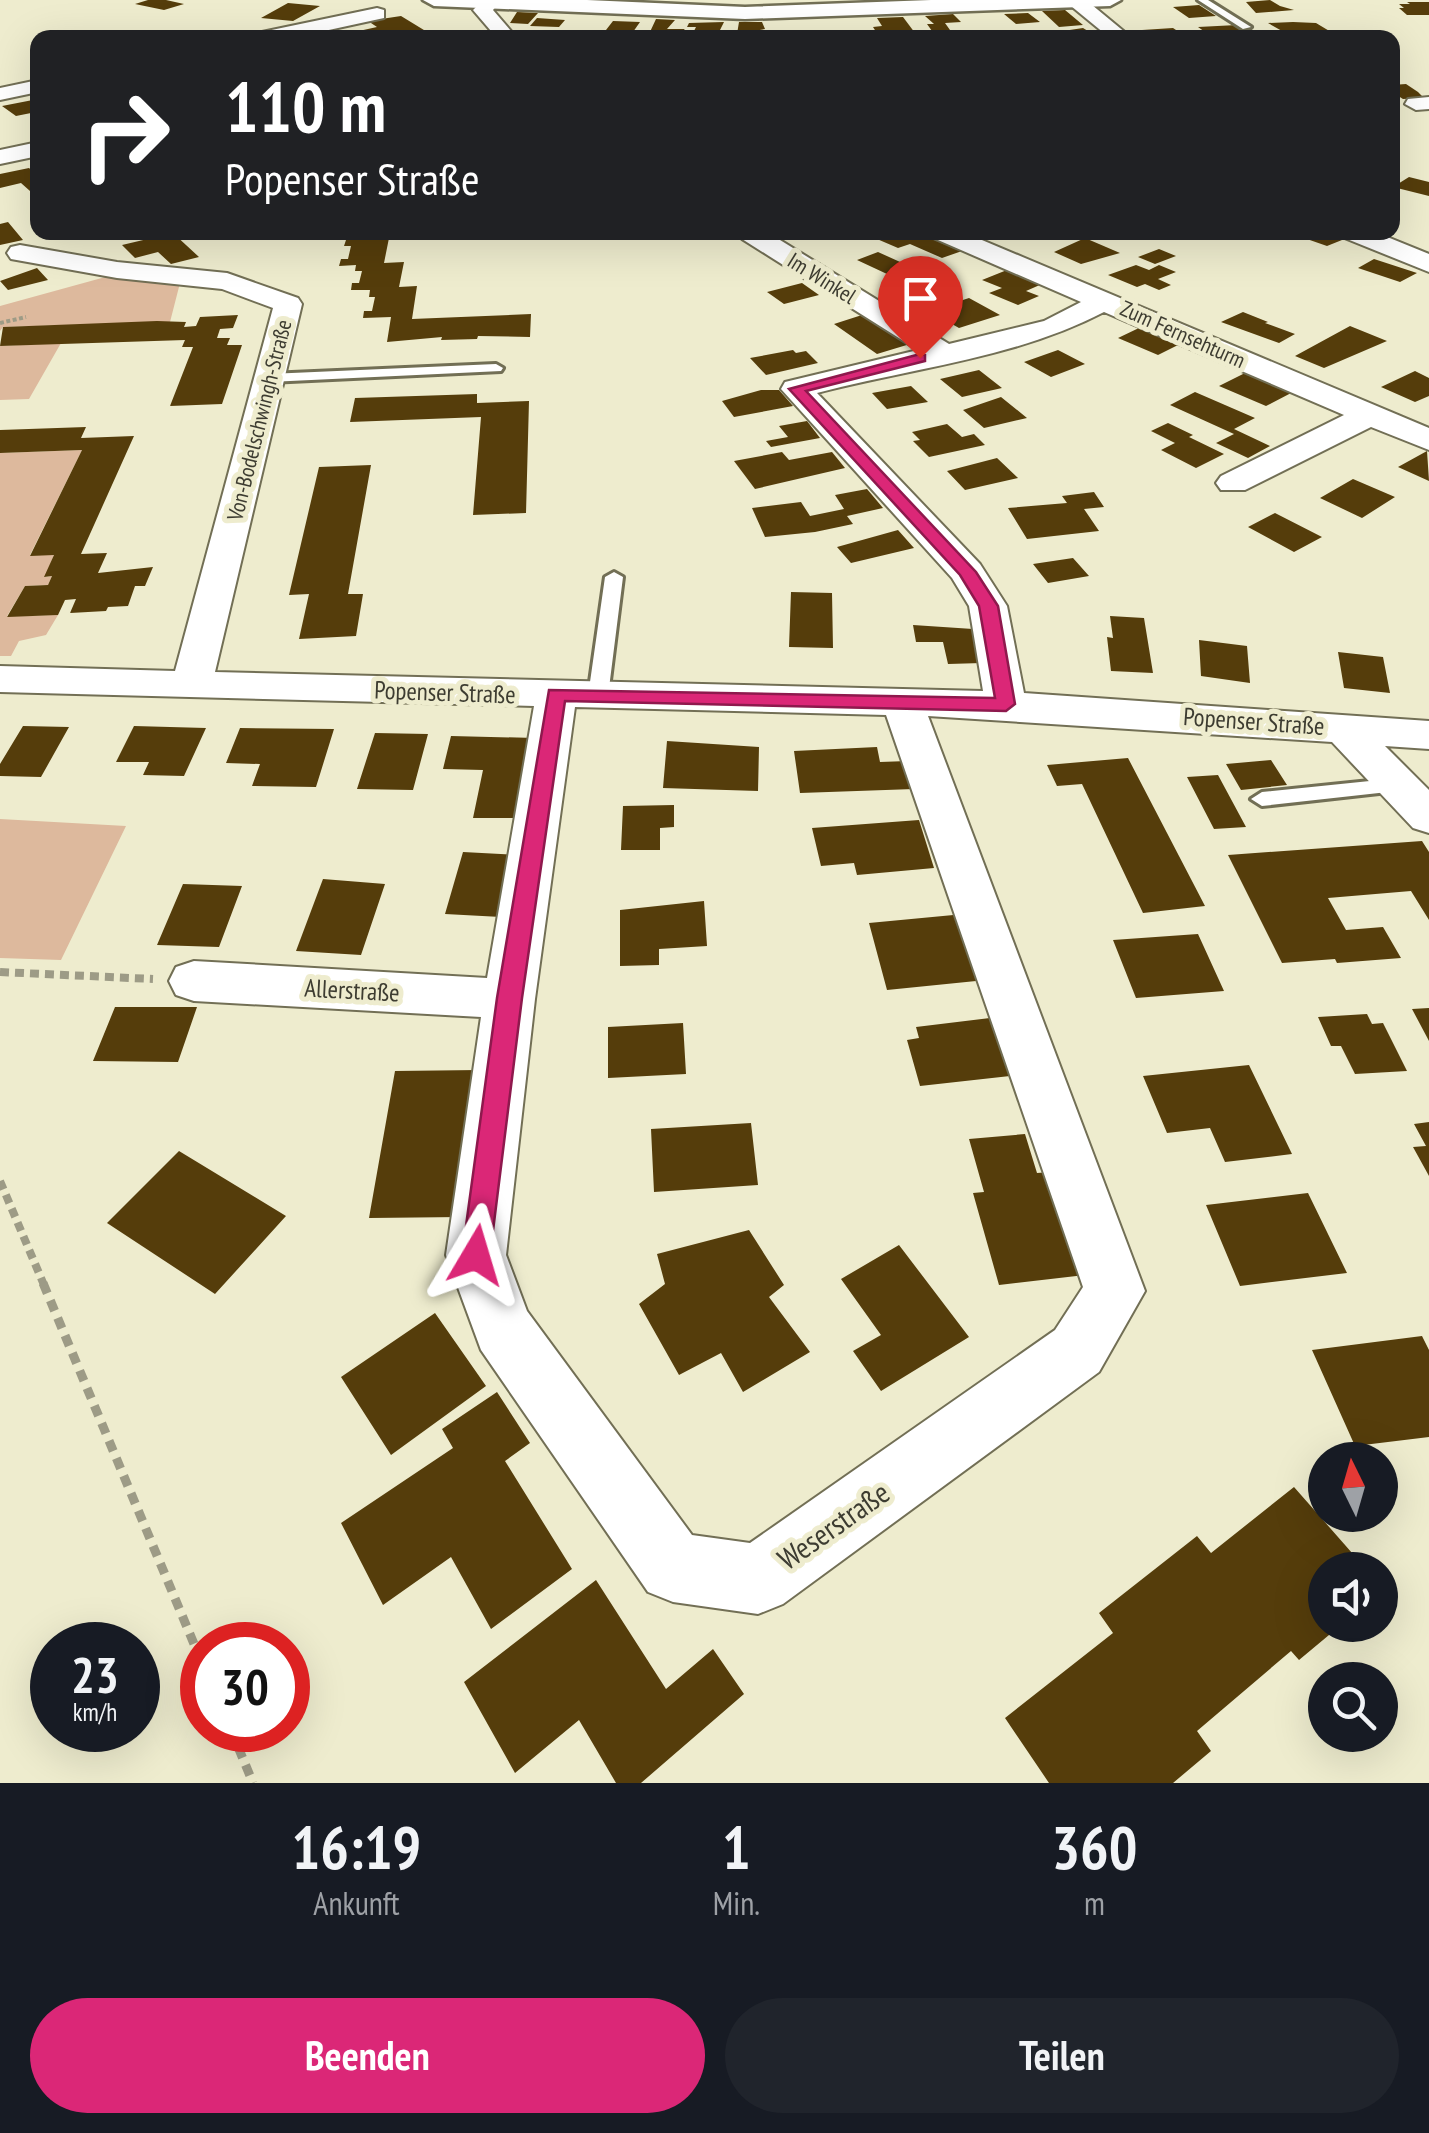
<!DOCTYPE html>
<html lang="de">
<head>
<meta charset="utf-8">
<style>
	body { margin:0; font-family:"PT Sans Narrow",sans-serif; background:#20242c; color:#f1f3f6; height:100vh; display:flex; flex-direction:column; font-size:38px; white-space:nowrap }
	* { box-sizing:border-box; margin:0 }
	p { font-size:32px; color:#9ea1a6 }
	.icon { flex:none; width:55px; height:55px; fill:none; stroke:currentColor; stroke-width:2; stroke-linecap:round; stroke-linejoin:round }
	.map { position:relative; height:1783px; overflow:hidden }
	.side { display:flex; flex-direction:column; background:#171b24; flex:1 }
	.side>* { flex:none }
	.banner { position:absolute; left:30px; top:30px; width:1370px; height:210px; border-radius:20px; box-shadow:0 10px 40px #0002; background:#202124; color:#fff; overflow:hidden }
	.needle { width:65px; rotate:355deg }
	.fabs { position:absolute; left:1308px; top:1442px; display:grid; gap:20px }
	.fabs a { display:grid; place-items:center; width:90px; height:90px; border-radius:50%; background:#171b24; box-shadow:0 10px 40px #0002; font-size:50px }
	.speed { position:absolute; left:30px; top:1622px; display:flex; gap:20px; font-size:50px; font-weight:700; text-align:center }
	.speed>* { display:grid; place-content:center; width:130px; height:130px; border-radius:50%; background:#171b24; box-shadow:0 10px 40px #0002; line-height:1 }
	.speed small { font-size:25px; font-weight:400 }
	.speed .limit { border:15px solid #d22; background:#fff; color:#111 }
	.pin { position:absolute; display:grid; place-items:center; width:85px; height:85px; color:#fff; margin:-102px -42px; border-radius:50% 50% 50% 0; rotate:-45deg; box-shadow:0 0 10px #0007 }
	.pin .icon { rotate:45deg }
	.me { position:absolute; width:110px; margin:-55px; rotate:7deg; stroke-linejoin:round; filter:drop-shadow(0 0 8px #0008) }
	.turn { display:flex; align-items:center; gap:35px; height:210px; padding:0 30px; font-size:45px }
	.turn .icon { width:130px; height:130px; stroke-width:2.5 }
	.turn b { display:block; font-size:70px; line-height:85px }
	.eta { display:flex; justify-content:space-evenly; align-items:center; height:170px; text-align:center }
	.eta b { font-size:60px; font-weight:800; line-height:70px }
	.cta { display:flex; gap:20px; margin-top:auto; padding:20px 30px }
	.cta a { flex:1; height:115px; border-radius:60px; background:#db2777; color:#fff; font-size:40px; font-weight:800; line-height:115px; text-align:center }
	.cta a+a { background:#20242c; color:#f1f3f6 }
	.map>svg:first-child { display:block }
	.green { fill:#ddb99d }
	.building { fill:#553d0b }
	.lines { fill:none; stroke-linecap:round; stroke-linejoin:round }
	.service-casing { stroke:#726f55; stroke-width:6 }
	.minor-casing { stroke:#726f55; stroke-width:4 }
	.secondary-casing { stroke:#726f55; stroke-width:5 }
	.path-far2 { stroke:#9d9b86; stroke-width:4; stroke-dasharray:4 2.5; stroke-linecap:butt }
	.path-far1 { stroke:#9d9b86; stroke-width:8; stroke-dasharray:9 6; stroke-linecap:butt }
	.path { stroke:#9d9b86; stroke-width:9; stroke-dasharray:11 8; stroke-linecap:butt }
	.service { fill:#fff; fill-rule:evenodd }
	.minor { fill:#fff; fill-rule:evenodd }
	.secondary { fill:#fff; fill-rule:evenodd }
	.route { fill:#db2777; stroke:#8e194d; stroke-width:2.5 }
	.labels { text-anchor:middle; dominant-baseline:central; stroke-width:10; stroke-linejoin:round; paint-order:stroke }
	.far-street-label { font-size:22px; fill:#3d3c31; stroke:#eeecce }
	.street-label { font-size:25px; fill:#3d3c31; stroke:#eeecce }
	.near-street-label { font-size:30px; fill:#3d3c31; stroke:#eeecce }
</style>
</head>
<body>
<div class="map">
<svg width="1429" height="1783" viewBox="0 0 1429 1783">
	<rect width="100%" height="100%" fill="#eeecce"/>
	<path class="green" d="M 109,276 L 180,283 L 170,322 L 3,327 L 0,331 L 0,306 Z
		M 61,343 L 29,399 L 0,400 L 0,346 Z
		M 82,450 L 30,555 L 54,555 L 45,577 L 52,576 L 48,585 L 25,586 L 7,616 L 58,615 L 46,635 L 19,641 L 11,656 L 0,656 L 0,453 Z
		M 0,819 L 126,826 L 61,960 L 0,958 Z"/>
	<path class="building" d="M 148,0 L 166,0 L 184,4 L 164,10 L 135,4 Z
		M 1270,0 L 1280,6 L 1294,10 L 1256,13 L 1246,2 Z
		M 1407,2 L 1429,2 L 1429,15 L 1407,15 L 1399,8 L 1404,8 L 1399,4 L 1410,4 Z
		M 288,3 L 320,6 L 293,21 L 261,18 Z
		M 1199,5 L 1216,16 L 1189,18 L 1173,7 Z
		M 1065,10 L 1083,25 L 1059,27 L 1042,11 Z
		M 517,12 L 538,13 L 528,24 L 510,23 Z
		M 1028,13 L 1040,22 L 1016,24 L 1004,14 Z
		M 953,14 L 961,22 L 945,23 L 950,30 L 932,31 L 927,24 L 934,24 L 925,16 Z
		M 401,16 L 437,38 L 327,38 L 377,27 L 368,21 Z
		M 903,17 L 915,33 L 880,38 L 873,27 L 882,26 L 877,18 Z
		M 537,18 L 565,20 L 559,27 L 530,26 Z
		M 656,19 L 675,20 L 667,29 L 685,29 L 675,37 L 649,34 Z
		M 613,21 L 640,22 L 633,32 L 606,30 Z
		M 724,22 L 719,32 L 707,35 L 692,35 L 696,27 L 687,27 L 689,23 Z
		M 739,22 L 762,22 L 765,29 L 737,34 Z
		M 1293,22 L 1316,23 L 1331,32 L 1282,31 L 1268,23 Z
		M 1237,25 L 1247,33 L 1208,34 L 1198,27 Z
		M 1083,28 L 1096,36 L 1069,38 L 1063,31 Z
		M 1173,28 L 1185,36 L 1153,38 L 1142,30 Z
		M 1406,84 L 1418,92 L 1424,98 L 1403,99 L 1392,92 L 1396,88 L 1392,85 Z
		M 38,99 L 38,108 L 32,109 L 36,112 L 16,116 L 2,106 Z
		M 29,168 L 38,176 L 38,189 L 30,191 L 21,183 L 0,188 L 0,174 Z
		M 1409,177 L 1429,182 L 1429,196 L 1393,187 Z
		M 8,222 L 23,240 L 0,245 L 0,224 Z
		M 896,232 L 919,232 L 962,251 L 942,258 L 910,244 L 898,248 L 877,239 Z
		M 1316,232 L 1333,232 L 1347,238 L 1327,246 L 1304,238 Z
		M 173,233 L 199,257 L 171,264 L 158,252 L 135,258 L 122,245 Z
		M 389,238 L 384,263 L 404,262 L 399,287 L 417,286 L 412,319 L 531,314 L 530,337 L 478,336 L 477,339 L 441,340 L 442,337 L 387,342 L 391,317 L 363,318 L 364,311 L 372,311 L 375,297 L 369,297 L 370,290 L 351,290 L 352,283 L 359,283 L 362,271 L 355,271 L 356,265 L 339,266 L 341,259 L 348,259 L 351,246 L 344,246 L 346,240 Z
		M 1085,238 L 1120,253 L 1081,264 L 1054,252 Z
		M 1159,249 L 1176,256 L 1155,264 L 1138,257 Z
		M 878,252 L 909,266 L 887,274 L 857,260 Z
		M 1374,259 L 1417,273 L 1400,282 L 1358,268 Z
		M 1136,265 L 1149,270 L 1159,265 L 1176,272 L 1158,279 L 1171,285 L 1159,290 L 1145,284 L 1137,287 L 1108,275 Z
		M 37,268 L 48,280 L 8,290 L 0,281 Z
		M 1007,270 L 1042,284 L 1026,291 L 1039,296 L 1018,305 L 989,293 L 1002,288 L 982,280 Z
		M 802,283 L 819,295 L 784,304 L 767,292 Z
		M 969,298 L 1000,315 L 959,328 L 929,311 Z
		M 1243,312 L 1268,322 L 1265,323 L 1295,334 L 1279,343 L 1221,322 Z
		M 238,315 L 233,328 L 220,329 L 217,338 L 230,338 L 227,345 L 242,345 L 222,404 L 170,406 L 193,347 L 182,347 L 185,340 L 0,346 L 3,327 L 157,321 L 186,322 L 184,327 L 196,326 L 200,317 Z
		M 862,315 L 910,344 L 877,354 L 834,324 Z
		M 1350,326 L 1387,341 L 1324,368 L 1295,356 Z
		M 1141,327 L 1180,344 L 1158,355 L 1118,338 Z
		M 793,350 L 796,353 L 806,351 L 818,363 L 766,375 L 750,358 Z
		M 1058,350 L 1085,364 L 1051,377 L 1024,362 Z
		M 979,370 L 1002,388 L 962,397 L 940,379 Z
		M 1415,371 L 1429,378 L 1429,396 L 1415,402 L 1381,387 Z
		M 1247,372 L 1293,392 L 1266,406 L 1219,386 Z
		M 911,386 L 928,402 L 887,409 L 872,393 Z
		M 761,390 L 779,390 L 793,406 L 734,417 L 722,401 Z
		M 1195,392 L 1255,418 L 1234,429 L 1270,446 L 1248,458 L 1216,443 L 1234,434 L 1170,405 Z
		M 477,394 L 477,403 L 529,401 L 526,513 L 473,515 L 481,417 L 350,422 L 355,398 Z
		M 1001,397 L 1027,418 L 984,428 L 963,410 Z
		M 807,421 L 820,438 L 771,447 L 766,441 L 788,437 L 779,426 Z
		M 1168,423 L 1193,435 L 1189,437 L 1224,454 L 1196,468 L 1161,450 L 1175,443 L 1151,431 Z
		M 947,424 L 962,437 L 974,434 L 985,445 L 929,457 L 913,441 L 920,440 L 912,432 Z
		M 86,427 L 81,438 L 134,436 L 81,554 L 107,553 L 98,573 L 153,567 L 145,586 L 135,586 L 128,606 L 108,607 L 106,611 L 70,613 L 76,599 L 65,600 L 58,615 L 7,617 L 25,586 L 48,585 L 52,576 L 44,577 L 54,555 L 30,556 L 82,450 L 0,453 L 0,430 Z
		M 1427,451 L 1429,481 L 1398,467 Z
		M 782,452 L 789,460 L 832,452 L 845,468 L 755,489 L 734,461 Z
		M 997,458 L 1018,478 L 965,490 L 947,471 Z
		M 371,465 L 348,594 L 363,594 L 356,636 L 299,639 L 309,594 L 289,595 L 319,467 Z
		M 1353,479 L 1395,497 L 1362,518 L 1320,498 Z
		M 867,489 L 883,508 L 847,516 L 853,524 L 815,532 L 765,537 L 752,508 L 801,502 L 810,516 L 844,509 L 835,495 Z
		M 1094,492 L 1104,507 L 1084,509 L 1099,531 L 1027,539 L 1008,508 L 1067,503 L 1062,496 Z
		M 1275,513 L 1322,537 L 1294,552 L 1248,527 Z
		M 898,530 L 914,548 L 851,563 L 837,547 Z
		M 1073,558 L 1089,576 L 1048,583 L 1033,564 Z
		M 791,592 L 832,593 L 833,648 L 789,647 Z
		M 1110,616 L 1144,618 L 1153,673 L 1111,671 L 1107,637 L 1113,638 Z
		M 913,625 L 973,629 L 982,663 L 948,664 L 943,642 L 916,642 Z
		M 1199,640 L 1247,646 L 1250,683 L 1201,676 Z
		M 1338,652 L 1383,657 L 1390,693 L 1344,688 Z
		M 23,726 L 69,727 L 41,777 L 0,776 L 0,764 Z
		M 134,726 L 206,728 L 184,776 L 143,775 L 149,762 L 116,762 Z
		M 240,728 L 334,729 L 316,787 L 252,786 L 260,764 L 226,763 Z
		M 375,733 L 428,734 L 413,790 L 357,789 Z
		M 451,736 L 535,738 L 522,818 L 473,818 L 483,770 L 443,769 Z
		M 667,741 L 759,747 L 758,791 L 663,788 Z
		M 877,747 L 880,762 L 908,761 L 914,789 L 800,793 L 794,751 Z
		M 1128,758 L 1205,906 L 1143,913 L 1082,784 L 1057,786 L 1047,765 Z
		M 1271,760 L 1287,785 L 1241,790 L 1226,764 Z
		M 1218,775 L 1246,827 L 1214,829 L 1187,777 Z
		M 674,805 L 674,827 L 660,828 L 660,850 L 621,850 L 623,806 Z
		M 919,820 L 934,868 L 857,875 L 854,863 L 821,866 L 812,828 Z
		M 1422,841 L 1429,852 L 1429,920 L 1411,891 L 1328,898 L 1346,930 L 1383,927 L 1401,958 L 1337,963 L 1335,959 L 1282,963 L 1228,855 Z
		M 463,852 L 517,855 L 501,917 L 445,914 Z
		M 323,879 L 385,884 L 361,955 L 296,951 Z
		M 183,884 L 242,886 L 219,947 L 157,945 Z
		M 704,901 L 707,946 L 659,949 L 659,965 L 620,966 L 620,910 Z
		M 964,914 L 986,980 L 887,990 L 869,923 Z
		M 1198,934 L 1224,991 L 1136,998 L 1113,940 Z
		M 115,1007 L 197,1007 L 178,1062 L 93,1061 Z
		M 1429,1008 L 1429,1041 L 1412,1009 Z
		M 1367,1014 L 1372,1024 L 1383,1023 L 1407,1071 L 1355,1074 L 1341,1046 L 1331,1046 L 1318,1017 Z
		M 990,1018 L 1010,1076 L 920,1086 L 907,1040 L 919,1038 L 916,1027 Z
		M 683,1023 L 686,1074 L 608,1078 L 608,1027 Z
		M 1249,1065 L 1292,1154 L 1225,1162 L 1210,1128 L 1167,1133 L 1143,1076 Z
		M 479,1070 L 461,1217 L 369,1218 L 395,1071 Z
		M 1429,1122 L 1429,1176 L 1413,1147 L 1426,1146 L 1414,1124 Z
		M 751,1123 L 758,1185 L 654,1192 L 651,1129 Z
		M 1025,1134 L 1037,1173 L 1051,1172 L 1085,1275 L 999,1285 L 973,1193 L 984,1192 L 969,1139 Z
		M 179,1151 L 286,1216 L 215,1294 L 107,1223 Z
		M 1308,1193 L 1347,1273 L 1240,1286 L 1206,1205 Z
		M 749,1230 L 784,1285 L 769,1297 L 810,1352 L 743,1392 L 721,1353 L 679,1375 L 639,1304 L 665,1284 L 657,1254 Z
		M 899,1245 L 969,1337 L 881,1391 L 853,1351 L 881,1335 L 841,1279 Z
		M 435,1313 L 486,1386 L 391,1455 L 341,1377 Z
		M 1422,1336 L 1429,1350 L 1429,1437 L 1355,1446 L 1312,1350 Z
		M 497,1392 L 530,1443 L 505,1461 L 572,1569 L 491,1629 L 451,1557 L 383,1605 L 341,1523 L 453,1448 L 442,1429 Z
		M 1294,1487 L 1367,1570 L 1325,1570 L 1325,1625 L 1341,1625 L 1299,1660 L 1291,1651 L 1197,1731 L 1211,1751 L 1173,1783 L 1049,1783 L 1005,1718 L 1113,1633 L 1099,1613 L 1197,1536 L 1211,1553 Z
		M 596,1580 L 666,1689 L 713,1649 L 744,1694 L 641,1783 L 616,1783 L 579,1720 L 515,1773 L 464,1682 Z"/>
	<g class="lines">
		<g class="service-casing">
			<path id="service" d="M 1198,0 L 1208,0 L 1251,27 L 1243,29 Z
				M 496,364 L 503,368 L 501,371 L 269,382 L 262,378 L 269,374 Z
				M 614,572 L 623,577 L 608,696 L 598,702 L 588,696 L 605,577 Z
				M 1399,778 L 1406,780 L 1409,785 L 1406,790 L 1262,806 L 1251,799 L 1262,792 Z"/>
		</g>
		<g class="minor-casing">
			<path id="minor" d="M 483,0 L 495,0 L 498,4 L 493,10 L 517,38 L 497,38 L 473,10 Z
				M 1069,0 L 1086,0 L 1132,38 L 1110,38 L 1071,6 Z
				M 377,8 L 384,10 L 384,18 L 292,38 L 253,38 L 262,32 Z
				M 38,80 L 38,92 L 0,100 L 0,88 Z
				M 1429,97 L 1429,109 L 1416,110 L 1405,104 L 1408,99 Z
				M 38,142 L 38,156 L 0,164 L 0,150 Z
				M 739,232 L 767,232 L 949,344 L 1044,321 L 1081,302 L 931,237 L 927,232 L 963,232 L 1429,428 L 1429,450 L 1371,427 L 1245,490 L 1221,490 L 1216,483 L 1221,476 L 1344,415 L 1104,312 C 1016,358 913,368 817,393 L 980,564 L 1007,606 L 1024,693 L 1429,721 L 1429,749 L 1385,746 L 1429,790 L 1429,833 L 1413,828 L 1332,742 L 928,716 L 1145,1291 L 1099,1372 L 783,1604 L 758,1614 L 673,1602 L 648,1592 L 481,1350 L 446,1255 L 481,1017 L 194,1001 L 176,995 L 169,981 L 176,967 L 194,961 L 487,978 L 534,706 L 0,692 L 0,666 L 175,671 L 273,308 L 222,289 L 117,278 L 11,259 L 7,253 L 11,247 L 20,245 L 117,262 L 227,273 L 298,298 L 302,304 L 215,672 L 983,691 L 969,606 L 952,578 L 781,389 L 785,382 L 918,350 L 742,239 ZM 575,707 L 886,715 L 1083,1287 L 1055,1330 L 750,1543 L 692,1535 L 527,1311 L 506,1255 L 535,999 Z
				M 1338,232 L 1375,232 L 1429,254 L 1429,272 L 1342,237 Z"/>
		</g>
		<g class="secondary-casing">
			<path id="secondary" d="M 423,0 L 587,0 L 745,7 L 931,0 L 1121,0 L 1110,6 L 745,19 L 434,6 Z"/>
		</g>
		<path class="path-far2" d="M 0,323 L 26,317"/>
		<path class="path-far1" d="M 0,972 L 153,979
			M 0,1181 L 44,1285"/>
		<path class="path" d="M 43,1283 L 202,1663
			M 231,1730 L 253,1783"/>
		<use href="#service" class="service"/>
		<use href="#minor" class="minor"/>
		<use href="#secondary" class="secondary"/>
	</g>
	<path class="route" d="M 920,354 L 925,355 L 925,361 L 806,391 L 976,572 L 998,606 L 1015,704 L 1006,711 L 565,701 L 522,998 L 490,1255 L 486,1264 L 476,1268 L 466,1264 L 462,1255 L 497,998 L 549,690 L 995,698 L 979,606 L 960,575 L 789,389 Z"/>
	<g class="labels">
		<g class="far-street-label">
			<text transform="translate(822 278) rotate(32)">Im Winkel</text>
			<text transform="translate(1183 334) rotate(24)">Zum Fernsehturm</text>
			<text transform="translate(259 420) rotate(-76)">Von-Bodelschwingh-Straße</text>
		</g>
		<g class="street-label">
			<text transform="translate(445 692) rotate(2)">Popenser Straße</text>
			<text transform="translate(1254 721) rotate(4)">Popenser Straße</text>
			<text transform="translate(352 990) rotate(3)">Allerstraße</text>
		</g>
		<g class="near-street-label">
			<text transform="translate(833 1525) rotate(-35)">Weserstraße</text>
		</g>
	</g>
</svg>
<div class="fabs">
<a><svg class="needle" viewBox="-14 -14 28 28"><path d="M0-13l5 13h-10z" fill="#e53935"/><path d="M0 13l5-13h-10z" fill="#9ea1a6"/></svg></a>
<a><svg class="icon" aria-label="sound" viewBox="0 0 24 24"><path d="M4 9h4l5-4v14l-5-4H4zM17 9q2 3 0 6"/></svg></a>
<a><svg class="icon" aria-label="search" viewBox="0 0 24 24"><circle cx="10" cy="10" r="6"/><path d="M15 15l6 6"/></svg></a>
</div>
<div class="speed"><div>23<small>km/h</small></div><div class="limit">30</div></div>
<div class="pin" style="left:920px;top:358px;background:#d93025"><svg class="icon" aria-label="arrive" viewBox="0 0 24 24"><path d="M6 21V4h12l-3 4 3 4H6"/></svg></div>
<svg class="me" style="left:476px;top:1255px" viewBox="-20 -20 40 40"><path d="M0-17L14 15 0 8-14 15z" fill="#db2777" stroke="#fff" stroke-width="4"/></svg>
<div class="banner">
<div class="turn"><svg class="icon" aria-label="right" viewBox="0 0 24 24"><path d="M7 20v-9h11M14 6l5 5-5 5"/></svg><div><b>110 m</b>Popenser Straße</div></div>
</div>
</div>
<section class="side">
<div class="eta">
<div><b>16:19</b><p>Ankunft</p></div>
<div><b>1</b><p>Min.</p></div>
<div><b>360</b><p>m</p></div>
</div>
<div class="cta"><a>Beenden</a><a>Teilen</a></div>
</section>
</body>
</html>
